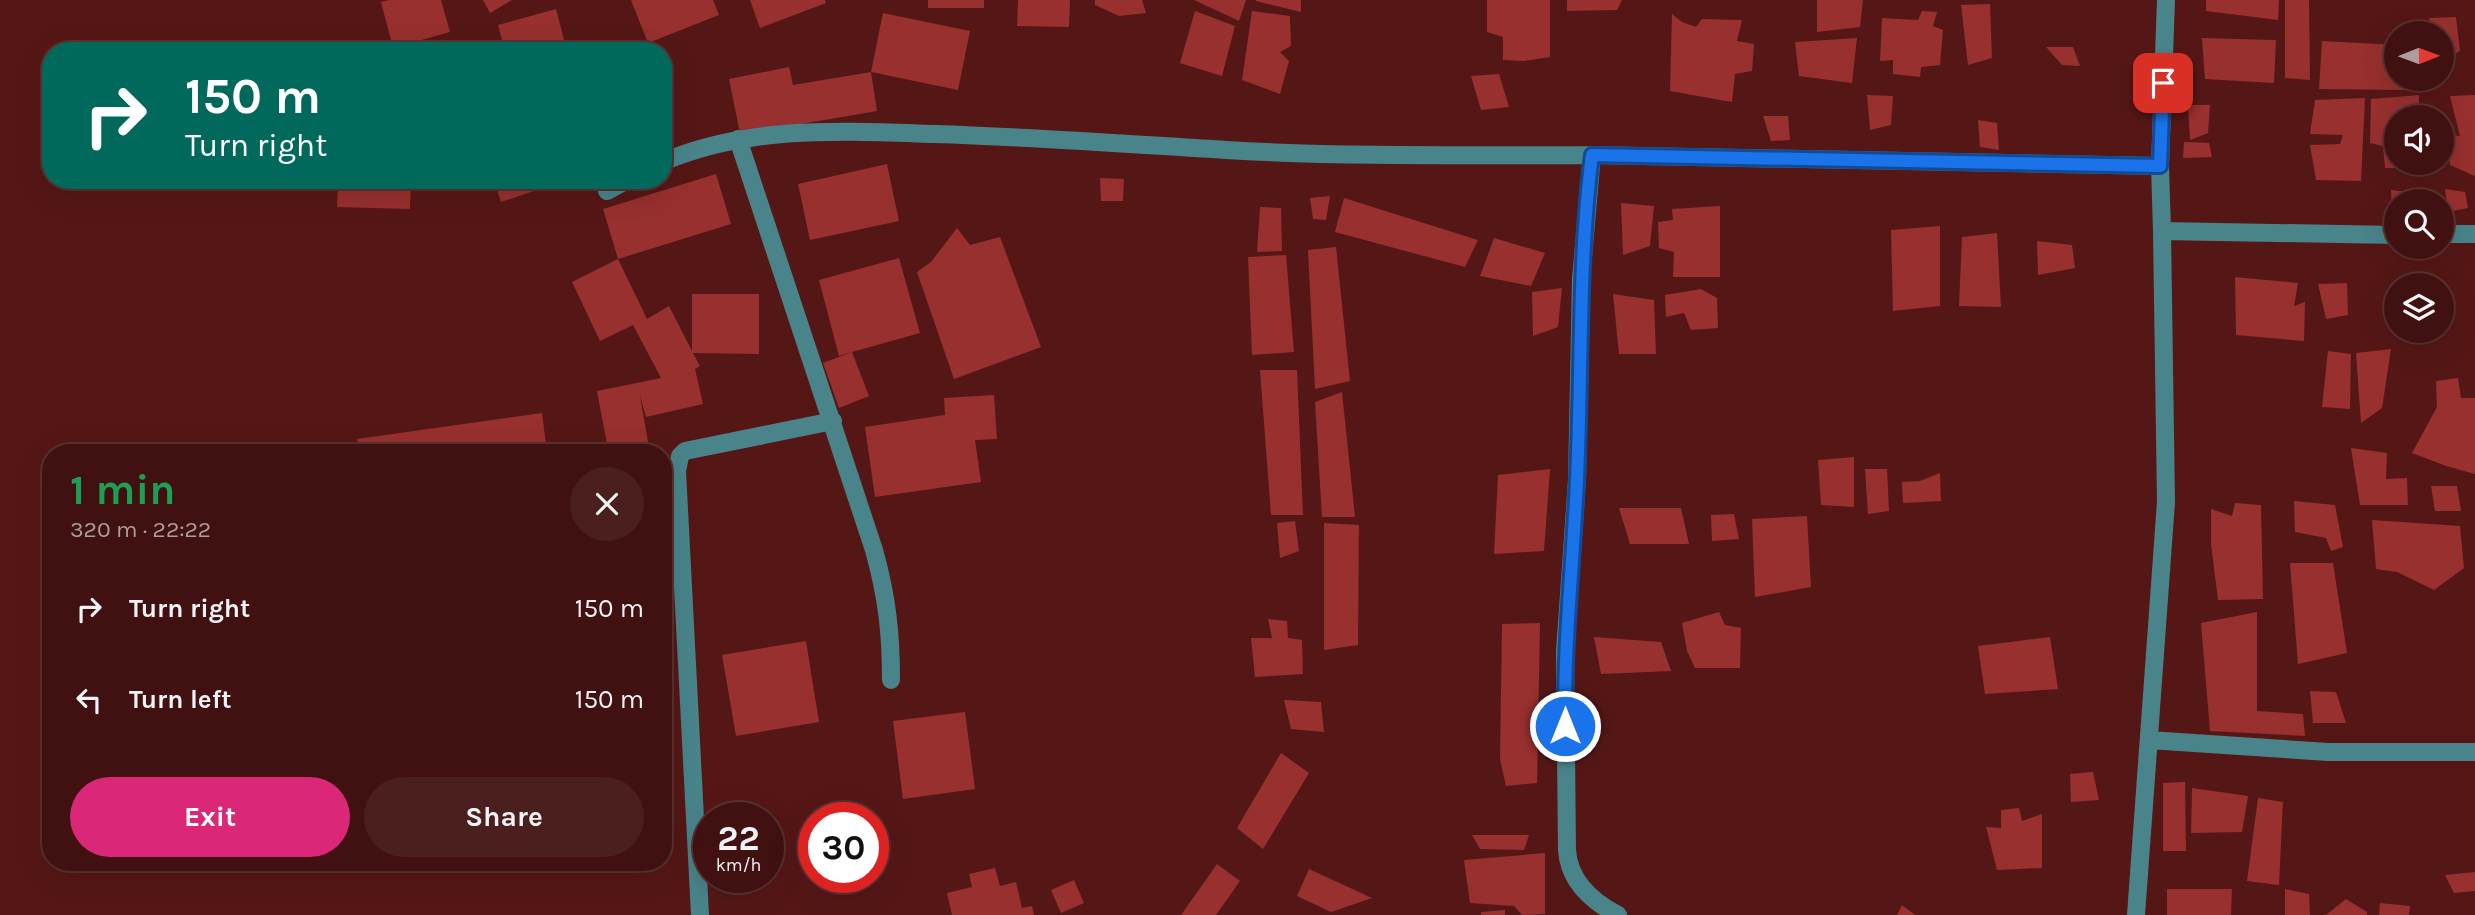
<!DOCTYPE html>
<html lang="en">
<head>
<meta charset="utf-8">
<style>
	body { margin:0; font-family:Karla,sans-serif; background:#4b1f1e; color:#f1f3f6; height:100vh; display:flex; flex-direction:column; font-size:26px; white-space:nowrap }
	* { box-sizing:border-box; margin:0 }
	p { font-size:23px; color:#ae9d9f }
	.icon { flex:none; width:38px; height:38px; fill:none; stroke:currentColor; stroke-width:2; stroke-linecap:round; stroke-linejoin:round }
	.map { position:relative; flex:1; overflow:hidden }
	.drawer { position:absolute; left:42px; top:444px; width:630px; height:427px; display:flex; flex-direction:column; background:#401110; border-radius:28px; box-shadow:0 7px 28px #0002,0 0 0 2px #593130 }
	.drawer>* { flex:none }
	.top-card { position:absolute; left:42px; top:42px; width:630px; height:147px; border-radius:28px; box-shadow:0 7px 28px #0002,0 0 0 2px #593130; background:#00695c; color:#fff; overflow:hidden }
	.needle { width:46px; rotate:89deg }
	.buttons { position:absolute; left:2384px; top:21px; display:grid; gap:14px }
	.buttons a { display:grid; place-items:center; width:70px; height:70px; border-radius:50%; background:#401110; box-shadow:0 7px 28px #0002,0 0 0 2px #593130; font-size:35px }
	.speed { position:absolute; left:693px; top:802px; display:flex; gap:14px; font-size:35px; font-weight:700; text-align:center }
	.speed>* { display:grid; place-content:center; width:91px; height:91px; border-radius:50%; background:#401110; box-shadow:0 7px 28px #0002,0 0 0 2px #593130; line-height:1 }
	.speed small { font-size:18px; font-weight:400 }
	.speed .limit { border:10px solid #d22; background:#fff; color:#111 }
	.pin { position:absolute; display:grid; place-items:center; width:60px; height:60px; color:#fff; margin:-30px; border-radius:14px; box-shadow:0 4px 10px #0006 }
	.me { position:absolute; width:77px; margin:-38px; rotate:0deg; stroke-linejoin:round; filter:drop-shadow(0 0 5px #0008) }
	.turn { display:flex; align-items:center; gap:24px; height:147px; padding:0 28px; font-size:32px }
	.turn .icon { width:91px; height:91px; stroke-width:2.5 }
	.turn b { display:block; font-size:49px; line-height:60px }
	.round { display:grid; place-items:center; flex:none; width:74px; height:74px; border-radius:37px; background:#4b1f1e }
	.summary { display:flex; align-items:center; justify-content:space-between; height:119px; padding:0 28px }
	h1 { font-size:42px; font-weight:700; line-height:52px; color:#1e9e55 }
	.primary-button { display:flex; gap:14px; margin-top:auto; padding:14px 28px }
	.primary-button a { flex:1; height:80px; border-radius:42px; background:#db2777; color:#fff; font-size:28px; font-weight:700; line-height:80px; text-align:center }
	.primary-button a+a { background:#4b1f1e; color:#f1f3f6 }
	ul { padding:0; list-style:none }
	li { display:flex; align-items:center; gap:21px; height:91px; padding:0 28px }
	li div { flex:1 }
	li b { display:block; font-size:26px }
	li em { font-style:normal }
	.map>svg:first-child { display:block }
	.building { fill:#97302f }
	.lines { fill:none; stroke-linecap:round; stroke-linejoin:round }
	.minor { stroke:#49848b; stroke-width:18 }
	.route-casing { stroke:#114b97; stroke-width:18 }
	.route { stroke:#1a73e8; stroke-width:12 }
</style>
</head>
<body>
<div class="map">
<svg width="2475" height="915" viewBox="0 0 2475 915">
	<rect width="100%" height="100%" fill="#551716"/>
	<path class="building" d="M 389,0 L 441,0 L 450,32 L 393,48 L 381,2 Z
		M 483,0 L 512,0 L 490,13 Z
		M 631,0 L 713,0 L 719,15 L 648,43 Z
		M 750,0 L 825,0 L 826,3 L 760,28 Z
		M 928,0 L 984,0 L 984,8 L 928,8 Z
		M 1018,0 L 1070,0 L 1069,27 L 1017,26 Z
		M 1095,0 L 1142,0 L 1146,13 L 1119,16 L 1095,5 Z
		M 1194,0 L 1246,0 L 1239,21 Z
		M 1256,0 L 1301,0 L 1301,12 L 1256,1 Z
		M 1487,0 L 1550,0 L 1550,57 L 1524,61 L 1503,60 L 1503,37 L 1487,32 Z
		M 1567,0 L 1622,0 L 1617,10 L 1567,11 Z
		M 1817,0 L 1863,0 L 1860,27 L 1817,32 Z
		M 2206,0 L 2279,0 L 2278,20 L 2206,11 Z
		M 2285,0 L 2309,0 L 2310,80 L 2285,78 Z
		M 1990,4 L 1992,58 L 1968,65 L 1961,5 Z
		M 556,9 L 567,51 L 505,51 L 498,25 Z
		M 1195,11 L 1235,26 L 1222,76 L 1180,63 Z
		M 1252,11 L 1290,16 L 1291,46 L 1280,52 L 1289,61 L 1280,94 L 1242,80 Z
		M 1922,11 L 1937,12 L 1933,26 L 1943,30 L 1940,65 L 1921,67 L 1920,77 L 1893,74 L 1893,60 L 1880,61 L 1882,18 L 1918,20 Z
		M 883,13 L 970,31 L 958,90 L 871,72 Z
		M 1672,14 L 1682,22 L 1696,27 L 1702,19 L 1742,20 L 1737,41 L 1754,44 L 1752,71 L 1735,74 L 1732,102 L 1670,91 Z
		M 2456,17 L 2460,51 L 2442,60 L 2441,33 L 2433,33 L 2429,18 Z
		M 1857,38 L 1852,83 L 1799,76 L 1795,42 Z
		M 2202,38 L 2276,40 L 2274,83 L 2205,79 Z
		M 2322,41 L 2396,45 L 2396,79 L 2409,79 L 2408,90 L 2319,89 Z
		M 2046,47 L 2073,47 L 2080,66 L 2062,65 Z
		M 789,67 L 793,85 L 871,72 L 877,111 L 801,124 L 741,138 L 729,79 Z
		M 1499,74 L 1509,107 L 1481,110 L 1471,76 Z
		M 1867,95 L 1893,96 L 1891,125 L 1870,130 Z
		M 2419,95 L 2419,117 L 2396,117 L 2396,163 L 2418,163 L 2418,168 L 2385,168 L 2383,146 L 2370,143 L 2371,99 Z
		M 2475,95 L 2475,176 L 2450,165 L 2449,135 L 2460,136 L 2450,96 Z
		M 2365,98 L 2361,181 L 2316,180 L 2310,145 L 2340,144 L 2343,135 L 2310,134 L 2315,100 Z
		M 2188,105 L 2210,105 L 2208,133 L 2190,140 Z
		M 1763,116 L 1788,116 L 1790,140 L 1771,141 Z
		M 1978,120 L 1997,123 L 1999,150 L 1980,147 Z
		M 2184,142 L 2209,143 L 2212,157 L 2183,158 Z
		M 887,164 L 899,221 L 810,240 L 798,184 Z
		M 716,174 L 731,224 L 618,259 L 603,209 Z
		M 1100,178 L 1124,179 L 1123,201 L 1101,201 Z
		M 338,180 L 411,180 L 410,209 L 337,207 Z
		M 494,180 L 564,180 L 564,181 L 501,202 Z
		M 2445,189 L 2465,192 L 2468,208 L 2448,212 Z
		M 2391,190 L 2417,193 L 2418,201 L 2396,201 L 2396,209 L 2392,209 Z
		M 1330,196 L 1326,220 L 1313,219 L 1310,198 Z
		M 1344,198 L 1478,240 L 1465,267 L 1335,232 Z
		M 1621,203 L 1654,206 L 1650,246 L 1623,255 Z
		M 1720,206 L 1720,277 L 1673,277 L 1674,252 L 1659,248 L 1658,222 L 1673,220 L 1672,209 Z
		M 1260,207 L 1281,208 L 1282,251 L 1257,252 Z
		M 1940,226 L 1940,306 L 1893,311 L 1891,230 Z
		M 957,228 L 970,245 L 1000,237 L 1041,347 L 954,379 L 917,272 L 931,262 Z
		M 1997,233 L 2001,307 L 1959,306 L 1962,237 Z
		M 1494,238 L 1545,253 L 1531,286 L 1480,276 Z
		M 2037,241 L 2072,245 L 2075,268 L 2038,275 Z
		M 1336,247 L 1350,381 L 1315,389 L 1308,250 Z
		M 1286,255 L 1294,352 L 1252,355 L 1248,257 Z
		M 899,258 L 920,333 L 852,352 L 869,396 L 839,408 L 823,363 L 852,352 L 839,356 L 819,280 Z
		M 618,259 L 647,319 L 669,306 L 692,351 L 692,294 L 759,294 L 759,354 L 693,353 L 700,366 L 695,369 L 703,404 L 646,417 L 640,396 L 648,442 L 608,449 L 597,391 L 661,378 L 633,325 L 600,341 L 572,282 Z
		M 2235,277 L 2298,283 L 2294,306 L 2305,302 L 2304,341 L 2236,335 Z
		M 2347,283 L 2348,315 L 2326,319 L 2318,284 Z
		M 1562,288 L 1558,327 L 1533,336 L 1532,292 Z
		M 1701,289 L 1717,298 L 1718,328 L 1691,330 L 1684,313 L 1666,317 L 1665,295 Z
		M 1613,294 L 1654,300 L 1656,354 L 1619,354 Z
		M 2391,349 L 2382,408 L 2361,423 L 2356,353 Z
		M 2328,351 L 2351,354 L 2350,409 L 2322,407 Z
		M 1260,370 L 1297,370 L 1303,515 L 1271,515 Z
		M 2458,378 L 2461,398 L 2475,398 L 2475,474 L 2446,466 L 2412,453 L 2437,407 L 2436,381 Z
		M 1342,392 L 1355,517 L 1322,517 L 1315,402 Z
		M 994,395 L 997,439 L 975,440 L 981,482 L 875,497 L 865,427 L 945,415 L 944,398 Z
		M 542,413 L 547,453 L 359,453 L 357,439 Z
		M 2351,448 L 2387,453 L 2386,479 L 2407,478 L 2408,505 L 2360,505 Z
		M 1854,457 L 1854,507 L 1821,505 L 1818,460 Z
		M 1550,469 L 1544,551 L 1494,554 L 1498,475 Z
		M 1865,469 L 1887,469 L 1889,511 L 1868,514 Z
		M 1940,473 L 1941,501 L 1903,503 L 1902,482 L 1920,481 Z
		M 2431,486 L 2457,486 L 2461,511 L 2435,511 Z
		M 2294,501 L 2335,505 L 2343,547 L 2331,551 L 2326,538 L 2295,532 Z
		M 2235,503 L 2261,505 L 2263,599 L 2218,600 L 2211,544 L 2211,509 L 2232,516 Z
		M 1619,508 L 1681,508 L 1689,544 L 1630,544 Z
		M 1734,514 L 1739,539 L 1712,541 L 1711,515 Z
		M 1807,516 L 1811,587 L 1755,597 L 1752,519 Z
		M 2372,520 L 2460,526 L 2464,568 L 2434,590 L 2397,572 L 2376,569 Z
		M 1295,521 L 1299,551 L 1280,558 L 1277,523 Z
		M 1324,523 L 1359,525 L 1358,645 L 1324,650 Z
		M 2290,563 L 2333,563 L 2347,653 L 2298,664 Z
		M 1719,612 L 1725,625 L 1741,628 L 1740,668 L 1695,668 L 1687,651 L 1682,623 Z
		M 2257,612 L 2257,711 L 2303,714 L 2305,736 L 2210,731 L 2201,623 Z
		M 1268,619 L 1287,621 L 1288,638 L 1302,640 L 1303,674 L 1255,677 L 1251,638 L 1272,638 Z
		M 1540,623 L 1537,783 L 1506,786 L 1500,759 L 1502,624 Z
		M 1594,637 L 1661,642 L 1671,671 L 1601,674 Z
		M 2050,637 L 2058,689 L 1985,694 L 1978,646 Z
		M 806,641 L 819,722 L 736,736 L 722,655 Z
		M 2310,691 L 2336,692 L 2346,723 L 2313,723 Z
		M 1284,700 L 1321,702 L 1324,732 L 1291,729 Z
		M 965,712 L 975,789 L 903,799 L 893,721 Z
		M 1281,753 L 1309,773 L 1263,849 L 1237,828 Z
		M 2093,772 L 2099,800 L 2071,802 L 2070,774 Z
		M 2185,782 L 2186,851 L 2163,851 L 2163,783 Z
		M 2192,788 L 2248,796 L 2242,832 L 2191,833 Z
		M 2258,798 L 2283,802 L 2279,885 L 2247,881 Z
		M 2019,808 L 2022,821 L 2042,814 L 2042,868 L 1997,870 L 1986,827 L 2001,828 L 2001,810 Z
		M 1472,835 L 1529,835 L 1524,850 L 1480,849 Z
		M 1545,853 L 1545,914 L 1522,915 L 1514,906 L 1470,903 L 1464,860 Z
		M 1217,864 L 1240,881 L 1216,915 L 1181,915 Z
		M 995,868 L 1000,886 L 1016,882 L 1022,908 L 1032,906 L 1034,915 L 952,915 L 947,893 L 972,887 L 969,874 Z
		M 1309,869 L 1372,898 L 1331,912 L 1297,896 Z
		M 2475,872 L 2475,891 L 2454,893 L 2445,875 Z
		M 1074,880 L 1084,903 L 1061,913 L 1051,890 Z
		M 2167,889 L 2232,889 L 2231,915 L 2167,915 Z
		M 2285,889 L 2309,894 L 2310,915 L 2285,915 Z
		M 2346,899 L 2367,912 L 2367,915 L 2326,915 Z
		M 2380,903 L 2410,906 L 2409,915 L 2379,915 Z
		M 1902,905 L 1915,915 L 1897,915 Z
		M 1505,910 L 1505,915 L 1481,915 L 1481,912 Z"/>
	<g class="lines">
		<path class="minor" d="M 2166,0 L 2160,166 L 2162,231 L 2396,235
			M 738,139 L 874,550 C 887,597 891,632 891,680
			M 663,162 C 749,125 844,131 935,134 C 1032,137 1129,144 1226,150 C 1348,157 1470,155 1592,155
			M 607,191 L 627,180
			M 2441,234 L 2475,234
			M 2149,740 L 2328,752 L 2475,752
			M 700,915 L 677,471 L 680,456 L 685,451 L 833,421
			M 1618,915 C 1591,901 1569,881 1567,850 L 1565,652 L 1577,480 L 1581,279 L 1592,155 L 2160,166
			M 2136,915 L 2166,502 L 2162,231"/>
	</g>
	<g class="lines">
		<g class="route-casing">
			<path id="route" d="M 1565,726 C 1564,644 1573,562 1577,480 C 1582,372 1578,263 1592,155 L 2160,166 L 2163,83"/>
		</g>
		<use href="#route" class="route"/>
	</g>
</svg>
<div class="buttons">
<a><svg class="needle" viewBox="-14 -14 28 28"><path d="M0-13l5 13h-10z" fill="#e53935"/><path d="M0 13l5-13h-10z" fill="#ae9d9f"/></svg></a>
<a><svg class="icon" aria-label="sound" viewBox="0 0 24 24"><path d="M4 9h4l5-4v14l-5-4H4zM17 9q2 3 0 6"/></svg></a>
<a><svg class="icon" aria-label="search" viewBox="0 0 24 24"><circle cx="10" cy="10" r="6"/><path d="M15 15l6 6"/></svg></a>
<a><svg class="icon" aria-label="layers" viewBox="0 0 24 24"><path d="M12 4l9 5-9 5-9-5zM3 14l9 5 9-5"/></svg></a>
</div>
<div class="speed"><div>22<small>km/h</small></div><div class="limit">30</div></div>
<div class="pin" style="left:2163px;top:83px;background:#d93025"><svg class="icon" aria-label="arrive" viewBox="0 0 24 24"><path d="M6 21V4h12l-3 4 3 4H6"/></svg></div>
<svg class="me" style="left:1565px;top:726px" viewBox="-20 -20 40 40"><circle r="17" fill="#1a73e8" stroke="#fff" stroke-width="3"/><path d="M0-11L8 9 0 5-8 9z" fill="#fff"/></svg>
<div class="top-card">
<div class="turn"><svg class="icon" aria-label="right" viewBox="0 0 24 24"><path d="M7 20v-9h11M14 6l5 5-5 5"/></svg><div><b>150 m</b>Turn right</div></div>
</div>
<section class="drawer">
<div class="summary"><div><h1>1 min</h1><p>320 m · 22:22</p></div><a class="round"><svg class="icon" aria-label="close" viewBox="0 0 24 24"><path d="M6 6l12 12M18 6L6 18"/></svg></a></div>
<ul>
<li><svg class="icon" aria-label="right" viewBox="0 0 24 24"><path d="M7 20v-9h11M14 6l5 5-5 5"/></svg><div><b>Turn right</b></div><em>150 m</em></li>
<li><svg class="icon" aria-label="left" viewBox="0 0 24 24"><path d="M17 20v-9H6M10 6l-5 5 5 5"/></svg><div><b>Turn left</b></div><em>150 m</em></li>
</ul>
<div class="primary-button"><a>Exit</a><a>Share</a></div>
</section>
</div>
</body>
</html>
